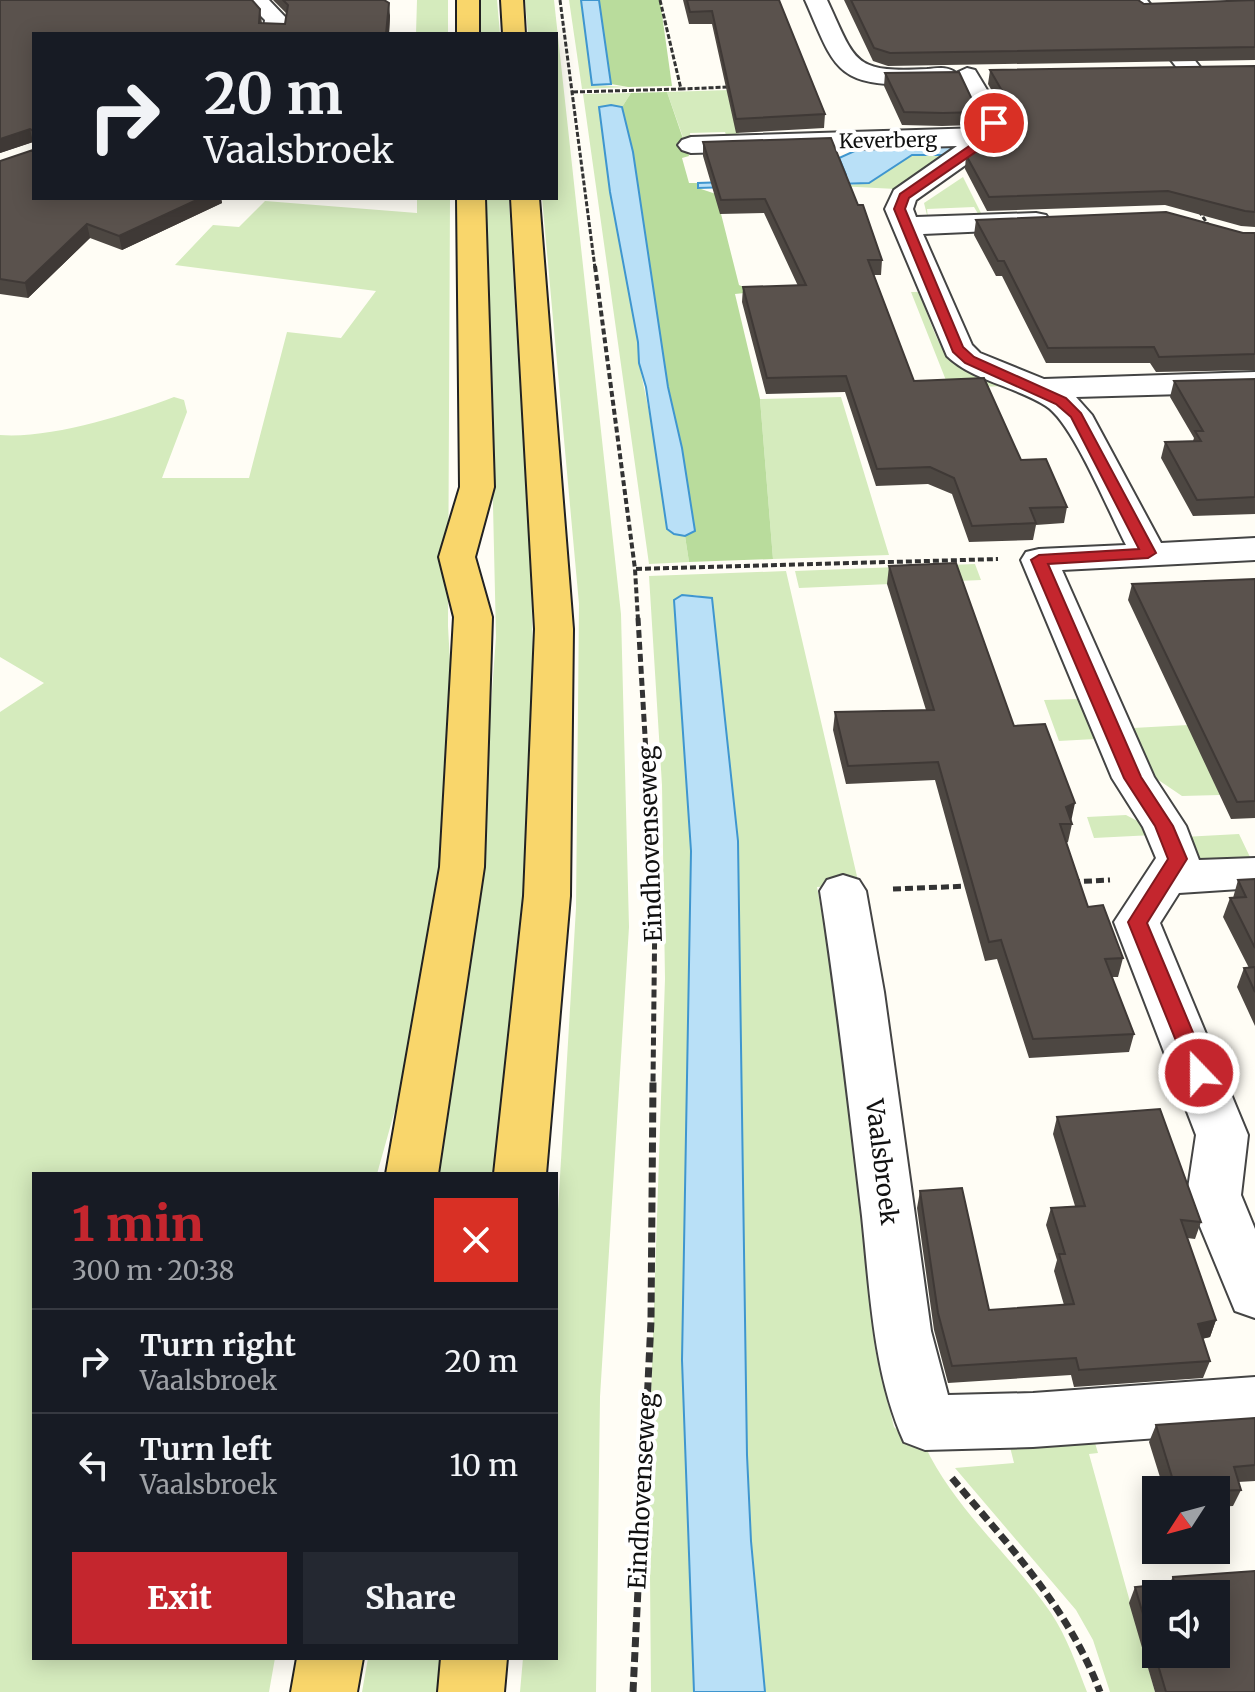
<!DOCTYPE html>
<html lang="en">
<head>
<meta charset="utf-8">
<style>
	body { margin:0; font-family:Merriweather,serif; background:#242831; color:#f1f3f6; height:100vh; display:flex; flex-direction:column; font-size:30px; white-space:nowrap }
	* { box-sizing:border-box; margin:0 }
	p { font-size:26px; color:#9ea1a6 }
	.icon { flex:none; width:44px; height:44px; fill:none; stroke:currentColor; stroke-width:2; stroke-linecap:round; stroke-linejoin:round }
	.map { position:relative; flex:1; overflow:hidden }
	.drawer { position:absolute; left:32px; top:1172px; width:526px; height:488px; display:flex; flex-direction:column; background:#171b24; border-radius:0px; box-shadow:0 4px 20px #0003 }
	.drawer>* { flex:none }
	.banner { position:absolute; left:32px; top:32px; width:526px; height:168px; border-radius:0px; box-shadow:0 4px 20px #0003; background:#171b24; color:#f1f3f6; overflow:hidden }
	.needle { width:52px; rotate:234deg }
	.buttons { position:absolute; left:1142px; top:1476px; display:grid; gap:16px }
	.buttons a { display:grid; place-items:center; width:88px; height:88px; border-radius:0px; background:#171b24; box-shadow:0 4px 20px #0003; font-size:40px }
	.pin { position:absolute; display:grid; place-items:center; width:68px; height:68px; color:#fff; margin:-34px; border:4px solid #fff; border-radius:50%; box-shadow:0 2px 8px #0007 }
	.me { position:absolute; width:88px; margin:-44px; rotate:338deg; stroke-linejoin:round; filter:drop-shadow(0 0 6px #0008) }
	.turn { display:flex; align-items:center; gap:28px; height:168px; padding:0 40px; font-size:36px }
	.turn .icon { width:104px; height:104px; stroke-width:2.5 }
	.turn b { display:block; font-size:56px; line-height:68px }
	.round { display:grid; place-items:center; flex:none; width:84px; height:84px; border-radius:0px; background:#242831 }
	.head { display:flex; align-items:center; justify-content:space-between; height:136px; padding:0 40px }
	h1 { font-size:48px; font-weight:800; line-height:60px; color:#c4262e }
	.action { display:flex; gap:16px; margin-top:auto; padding:16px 40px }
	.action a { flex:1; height:92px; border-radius:0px; background:#c4262e; color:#fff; font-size:32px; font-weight:800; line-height:92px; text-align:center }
	.action a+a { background:#242831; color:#f1f3f6 }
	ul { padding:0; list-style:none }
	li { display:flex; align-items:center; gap:24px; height:104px; padding:0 40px; border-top:2px solid #363941 }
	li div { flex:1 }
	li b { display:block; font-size:30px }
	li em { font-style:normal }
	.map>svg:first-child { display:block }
	.green { fill:#d5ebbd }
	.forest { fill:#b9dc9c }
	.water { fill:#b9e0f7; stroke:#3f96cf; stroke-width:2 }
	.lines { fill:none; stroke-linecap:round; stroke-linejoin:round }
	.street-casing { stroke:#444; stroke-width:4 }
	.primary-casing { stroke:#222; stroke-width:4 }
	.path-far3 { stroke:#333; stroke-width:3; stroke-dasharray:5 2; stroke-linecap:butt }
	.path-far2 { stroke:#333; stroke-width:4; stroke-dasharray:6 3; stroke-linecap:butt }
	.path-far1 { stroke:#333; stroke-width:5; stroke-dasharray:8 4; stroke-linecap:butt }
	.path { stroke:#333; stroke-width:7; stroke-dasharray:10 5; stroke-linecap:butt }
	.street { fill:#fff; fill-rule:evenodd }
	.primary { fill:#f9d66b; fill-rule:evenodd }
	.wall { fill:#4d4742 }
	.shaded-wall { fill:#3f3936 }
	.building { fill:#5a524d; stroke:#3f3936; stroke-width:2; fill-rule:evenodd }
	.route { fill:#c4262e; stroke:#7f191e; stroke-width:2 }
	.labels { text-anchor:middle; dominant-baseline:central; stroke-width:8; stroke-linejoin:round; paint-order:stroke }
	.far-street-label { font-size:20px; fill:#111; stroke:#fff }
	.street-label { font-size:24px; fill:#111; stroke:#fff }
</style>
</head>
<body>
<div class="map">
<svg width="1255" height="1692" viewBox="0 0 1255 1692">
	<rect width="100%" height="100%" fill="#fffdf5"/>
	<path class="green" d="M 417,0 L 448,0 L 448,34 L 416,34 Z
		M 478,0 L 497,0 L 500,34 L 480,34 Z
		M 525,0 L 554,0 L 621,614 L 629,927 L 600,1397 L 596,1692 L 520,1692 L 523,1658 L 556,1658 L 556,1244 L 576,908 L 579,604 L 542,198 L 556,198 L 556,34 L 528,34 Z
		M 569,0 L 581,0 L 592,85 L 628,87 L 582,89 Z
		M 729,90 L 728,96 L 741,141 L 728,141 L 725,132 L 690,133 L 691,142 L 685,143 L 667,92 Z
		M 631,93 L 622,107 L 599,108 L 610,192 L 617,216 L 638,342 L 639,363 L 674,534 L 685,536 L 689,562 L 649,564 L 583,94 Z
		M 912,155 L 944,155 L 896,189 L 837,186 L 870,183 Z
		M 963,177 L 983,217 L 980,217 L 974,207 L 927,209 L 928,219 L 924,203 Z
		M 417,198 L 450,198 L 448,626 L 454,736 L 432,978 L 377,1174 L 34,1174 L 34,1658 L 275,1658 L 269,1692 L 0,1692 L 0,712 L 44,683 L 0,657 L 0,435 C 49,439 127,415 174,397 L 184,400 L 187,412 L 162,478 L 249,478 L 287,332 L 341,338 L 376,291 L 175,265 L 213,225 L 239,227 L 265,201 L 417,213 Z
		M 486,198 L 509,198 C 517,367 534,536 533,705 C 533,861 514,1019 495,1174 L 437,1174 L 478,880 L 496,637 Z
		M 911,292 L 919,292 C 944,357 939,361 1007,386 L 949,388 Z
		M 841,397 L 889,555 L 773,559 L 760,399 Z
		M 975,564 L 981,580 L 799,588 L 795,571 Z
		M 786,571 L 859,885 L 817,887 L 836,992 L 875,1349 L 894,1427 L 919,1448 L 925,1446 C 955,1510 1012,1556 1051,1613 C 1067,1637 1077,1666 1087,1692 L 765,1692 L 751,1541 L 747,1455 L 738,841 L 712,599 C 698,595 687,592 674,600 L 691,851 L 682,1360 L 694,1692 L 651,1692 L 649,1455 L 665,979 L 662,785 L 649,576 Z
		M 1079,699 L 1095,739 L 1059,741 L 1044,700 Z
		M 1188,725 L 1220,795 L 1182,796 L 1154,777 L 1133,728 Z
		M 1126,815 L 1149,827 L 1153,835 L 1094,838 L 1087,817 Z
		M 1239,834 L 1250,857 L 1244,863 L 1205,865 L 1192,859 L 1183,837 Z
		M 1093,1436 L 1098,1453 L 1089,1454 L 1155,1692 L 1110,1692 L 1093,1640 L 1076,1610 L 955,1468 L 1014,1463 L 1009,1443 Z
		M 368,1658 L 446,1658 L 444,1692 L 362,1692 Z"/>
	<path class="forest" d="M 599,0 L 660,0 L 672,86 L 628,87 L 611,84 Z
		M 667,92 L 689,156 L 682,158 L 689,183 L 698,183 L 698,188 L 716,194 L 739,285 L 754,292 L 735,294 L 760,399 L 773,559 L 689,562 L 685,536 L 695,531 L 682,448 L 668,387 L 633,152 L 622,107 L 631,93 Z"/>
	<path class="water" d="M 581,0 L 599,0 L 611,84 L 592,85 Z
		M 611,105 L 622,107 L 633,152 L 668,387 L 682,448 L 695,531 L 685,536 L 674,534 L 667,529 L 646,387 L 639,363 L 638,342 L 610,192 L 599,107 Z
		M 958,145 L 944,155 L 912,155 L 869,183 L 698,188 L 698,183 L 842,178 L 846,175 L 839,158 L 859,149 Z
		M 682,595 L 712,598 L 738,841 L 747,1455 L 751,1541 L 765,1692 L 694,1692 L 682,1360 L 691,851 L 674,600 Z"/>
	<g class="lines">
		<g class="street-casing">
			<path id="street" d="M 245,0 L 269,0 L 287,19 L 285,34 L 263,34 L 265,20 Z
				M 805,0 L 827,0 C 856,62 852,73 927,69 C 938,68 948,66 956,73 L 967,68 L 975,70 L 1007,123 L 1007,131 L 998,142 L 916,200 L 913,209 L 916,217 L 1036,213 L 1046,215 L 1050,221 L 1046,227 L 1036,229 L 923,234 L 972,345 L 980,353 L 1044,379 L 1255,372 L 1255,392 L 1076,397 L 1092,415 L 1161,543 L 1255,538 L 1255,560 L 1062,570 L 1154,777 L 1186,826 L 1199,860 L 1255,858 L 1255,888 L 1179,893 L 1160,923 L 1248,1135 L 1241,1195 L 1255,1229 L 1255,1318 L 1235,1311 L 1187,1195 L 1196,1135 L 1114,922 L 1156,858 L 1143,827 L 1112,778 L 1021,560 L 1026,552 L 1039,549 L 1126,545 C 1109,513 1073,423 1046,406 C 1015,386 973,381 947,356 L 885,209 L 894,190 L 957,146 L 691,153 L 682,150 L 678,145 L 682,140 L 691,137 L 981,128 L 956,77 C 946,85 928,83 914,84 C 834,87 834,65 805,0 Z
				M 1125,0 L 1147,0 L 1204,72 L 1200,77 L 1184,77 Z
				M 843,875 L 859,880 L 866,891 L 884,992 L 931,1331 L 948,1395 L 1033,1393 L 1255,1377 L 1255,1431 L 1033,1447 L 925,1450 L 904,1442 C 873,1373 870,1291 862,1216 C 849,1108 837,999 820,891 L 827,880 Z"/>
		</g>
		<g class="primary-casing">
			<path id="primary" d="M 457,0 L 479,0 L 479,34 L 457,34 Z
				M 501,0 L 523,0 L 525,34 L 503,34 Z
				M 457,198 L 485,198 L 494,487 L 475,557 L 492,617 L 484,867 L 438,1174 L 386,1174 L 440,867 L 454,617 L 439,557 L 460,487 Z
				M 511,198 L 539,198 L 573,629 L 570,896 L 546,1174 L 494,1174 L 524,896 L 535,629 Z
				M 297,1658 L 363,1658 L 357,1692 L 291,1692 Z
				M 441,1658 L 507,1658 L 504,1692 L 438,1692 Z"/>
		</g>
		<path class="path-far3" d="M 560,0 L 595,268
			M 660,0 L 681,89 L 729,87
			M 573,92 L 681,89
			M 1199,211 L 1211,229"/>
		<path class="path-far2" d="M 595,266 L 635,569 L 638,620
			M 636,569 L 998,559"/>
		<path class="path-far1" d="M 638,618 L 655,904 L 653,1083
			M 1072,882 L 1110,880
			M 893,889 L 970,886"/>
		<path class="path" d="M 952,1478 C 1009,1546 1068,1607 1100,1692
			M 633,1692 L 651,1321 L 653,1081"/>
		<use href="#street" class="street"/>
		<use href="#primary" class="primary"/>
	</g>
	<path class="wall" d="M 0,0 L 260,9 L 262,23 L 285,24 L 287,14 L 273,0 L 384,0 L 390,16 L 389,34 L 34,34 L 34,198 L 221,198 L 222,203 L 122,250 L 90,238 L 28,298 L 0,294 L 0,161 L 33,150 L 33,142 L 0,153 Z
		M 683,0 L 779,0 L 825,114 L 824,128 L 736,133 L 712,24 L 689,24 Z
		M 844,0 L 1138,0 L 1144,4 L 1255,0 L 1255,60 L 888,66 L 873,61 Z
		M 1255,66 L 1255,227 L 1241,226 L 1165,205 L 987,211 L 965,169 L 966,155 L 1002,130 L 1009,121 L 988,84 L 990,70 Z
		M 885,73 L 978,112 L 976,125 L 942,126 L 902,125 L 884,86 Z
		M 703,142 L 858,205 L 882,260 L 881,275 L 874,275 L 914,381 L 1021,460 L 1067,507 L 1064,523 L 1036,525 L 1033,540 L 969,542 L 952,494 L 928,484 L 876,486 L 845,392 L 766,394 L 742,302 L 743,287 L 798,286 L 764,213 L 720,214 L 703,156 Z
		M 976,220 L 1243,233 L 1255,233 L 1255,370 L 1156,372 L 1150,363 L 1046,363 L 1002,276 L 996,276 L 974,235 Z
		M 1255,379 L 1255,514 L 1193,516 L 1161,458 L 1165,442 L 1193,441 L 1194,438 L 1170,397 L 1174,381 Z
		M 889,566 L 1014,726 L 1071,821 L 1072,824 L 1068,842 L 1066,843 L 1088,907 L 1123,958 L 1118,977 L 1112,977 L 1134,1034 L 1129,1052 L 1029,1058 L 997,959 L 985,961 L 935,780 L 846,784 L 833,730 L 835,712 L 926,710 L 887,584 Z
		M 1255,579 L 1255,818 L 1231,819 L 1128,600 L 1132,584 Z
		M 1255,879 L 1255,1026 L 1237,987 L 1244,968 L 1249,968 L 1223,917 L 1230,898 L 1233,898 L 1238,880 Z
		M 1057,1117 L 1201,1222 L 1195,1239 L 1187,1238 L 1216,1320 L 1210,1337 L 1202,1339 L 1210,1361 L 1203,1378 L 1074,1387 L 1071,1375 L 948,1383 L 934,1330 L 917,1208 L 920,1191 L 989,1310 L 1064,1305 L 1054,1271 L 1057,1260 L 1046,1225 L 1051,1208 L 1075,1206 L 1053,1134 Z
		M 1255,1418 L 1255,1481 L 1238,1482 L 1241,1490 L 1233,1506 L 1216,1507 L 1216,1490 L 1164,1490 L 1149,1442 L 1156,1425 Z
		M 1173,1577 L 1255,1692 L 1155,1692 L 1129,1603 L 1135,1587 L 1169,1584 Z"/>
	<path class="shaded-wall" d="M 389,3 L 390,16 L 389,34 L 386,34 Z
		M 30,129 L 33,142 L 0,153 L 0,139 Z
		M 201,198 L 221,198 L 222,203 L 122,250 L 119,236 Z
		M 87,224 L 90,238 L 28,298 L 25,283 Z
		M 1075,803 L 1071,822 L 1066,807 Z
		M 1216,1320 L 1210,1337 L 1191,1341 L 1198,1324 Z"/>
	<path class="building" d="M 0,0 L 252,0 L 260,9 L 259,23 L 285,24 L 288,5 L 283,0 L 384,0 L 389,3 L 386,34 L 34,34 L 34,198 L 201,198 L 119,236 L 87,224 L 25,283 L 0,279 L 0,161 L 33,150 L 34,131 L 30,129 L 0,139 Z
		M 687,0 L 779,0 L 825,114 L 736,119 L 712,11 L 690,12 Z
		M 851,0 L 1138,0 L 1144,4 L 1255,0 L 1255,47 L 890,53 L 874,48 Z
		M 1255,66 L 1255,212 L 1245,211 L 1168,191 L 989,197 L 966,155 L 1002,130 L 1012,117 L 1012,108 L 990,70 Z
		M 959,72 L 978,112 L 943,113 L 904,112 L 885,73 Z
		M 831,138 L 858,205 L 863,205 L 882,260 L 868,260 L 914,381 L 984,378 L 1021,460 L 1046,459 L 1067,507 L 1030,508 L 1036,523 L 972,526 L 954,478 L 930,467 L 877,469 L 846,376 L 767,378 L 743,287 L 806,285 L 765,199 L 721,200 L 703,142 Z
		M 1166,212 L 1243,233 L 1255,233 L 1255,354 L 1159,357 L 1154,347 L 1048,348 L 1004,261 L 998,261 L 976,220 Z
		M 1255,379 L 1255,497 L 1197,500 L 1165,442 L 1201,441 L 1195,431 L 1203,431 L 1174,381 Z
		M 956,563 L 1014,726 L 1045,724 L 1075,803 L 1066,807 L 1072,824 L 1060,824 L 1088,907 L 1103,905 L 1123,958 L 1105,959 L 1134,1034 L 1033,1039 L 1001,940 L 989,942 L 938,762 L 848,766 L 835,712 L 934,710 L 889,566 Z
		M 1255,579 L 1255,801 L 1237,802 L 1132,584 Z
		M 1255,879 L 1255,948 L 1230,898 L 1246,897 L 1238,880 Z
		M 1255,967 L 1255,992 L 1244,968 Z
		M 1160,1109 L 1201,1222 L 1181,1220 L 1216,1320 L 1198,1324 L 1210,1361 L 1079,1370 L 1076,1358 L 952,1366 L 938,1313 L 920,1191 L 962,1188 L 989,1310 L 1074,1304 L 1059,1254 L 1065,1254 L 1051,1208 L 1085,1206 L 1057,1117 Z
		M 1255,1418 L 1255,1465 L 1234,1467 L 1241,1490 L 1216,1491 L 1216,1490 L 1176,1490 L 1156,1425 Z
		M 1255,1571 L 1255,1692 L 1166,1692 L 1135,1587 L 1174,1583 L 1173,1577 ZM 1156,1594 L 1216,1594 L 1216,1654 L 1156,1654 Z"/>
	<path class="route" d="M 990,120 L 999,123 L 999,131 L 993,140 L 909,198 L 905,209 L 963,347 L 974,357 L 1066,398 L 1081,413 L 1156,553 L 1148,558 L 1048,564 L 1141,777 L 1173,826 L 1187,859 L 1147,923 L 1210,1073 L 1207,1078 L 1192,1078 L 1189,1073 L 1128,922 L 1168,859 L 1155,826 L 1124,778 L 1031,560 L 1039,555 L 1139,549 L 1071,417 L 1056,404 L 965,363 L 953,352 L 894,209 L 900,194 L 985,135 Z"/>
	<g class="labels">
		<g class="far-street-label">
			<text transform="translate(888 140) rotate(-1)">Keverberg</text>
		</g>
		<g class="street-label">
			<text transform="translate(650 844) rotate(-92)">Eindhovenseweg</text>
			<text transform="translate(882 1162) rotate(83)">Vaalsbroek</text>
			<text transform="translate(642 1491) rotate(-87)">Eindhovenseweg</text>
		</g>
	</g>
</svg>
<div class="buttons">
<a><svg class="needle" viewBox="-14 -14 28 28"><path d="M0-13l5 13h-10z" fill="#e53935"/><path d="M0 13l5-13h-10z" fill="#9ea1a6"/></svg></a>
<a><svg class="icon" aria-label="sound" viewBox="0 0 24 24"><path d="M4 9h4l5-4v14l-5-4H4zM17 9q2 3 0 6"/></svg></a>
</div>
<div class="pin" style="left:994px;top:123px;background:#d93025"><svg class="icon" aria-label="arrive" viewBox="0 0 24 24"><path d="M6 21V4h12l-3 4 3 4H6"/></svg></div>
<svg class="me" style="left:1199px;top:1073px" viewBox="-20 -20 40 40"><circle r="17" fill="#c4262e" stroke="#fff" stroke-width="3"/><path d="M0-11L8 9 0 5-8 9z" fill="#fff"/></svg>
<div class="banner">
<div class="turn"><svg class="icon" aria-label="right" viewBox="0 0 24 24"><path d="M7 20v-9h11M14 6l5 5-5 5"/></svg><div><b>20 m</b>Vaalsbroek</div></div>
</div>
<section class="drawer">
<div class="head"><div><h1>1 min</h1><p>300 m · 20:38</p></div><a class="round" style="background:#d93025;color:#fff"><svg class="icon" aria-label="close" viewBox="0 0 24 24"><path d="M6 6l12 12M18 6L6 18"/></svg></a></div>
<ul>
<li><svg class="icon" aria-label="right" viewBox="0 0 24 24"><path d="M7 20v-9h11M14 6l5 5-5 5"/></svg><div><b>Turn right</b><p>Vaalsbroek</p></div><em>20 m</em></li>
<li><svg class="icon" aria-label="left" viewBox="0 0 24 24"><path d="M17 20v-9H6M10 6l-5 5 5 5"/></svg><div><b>Turn left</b><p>Vaalsbroek</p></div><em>10 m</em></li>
</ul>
<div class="action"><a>Exit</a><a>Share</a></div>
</section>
</div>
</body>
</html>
